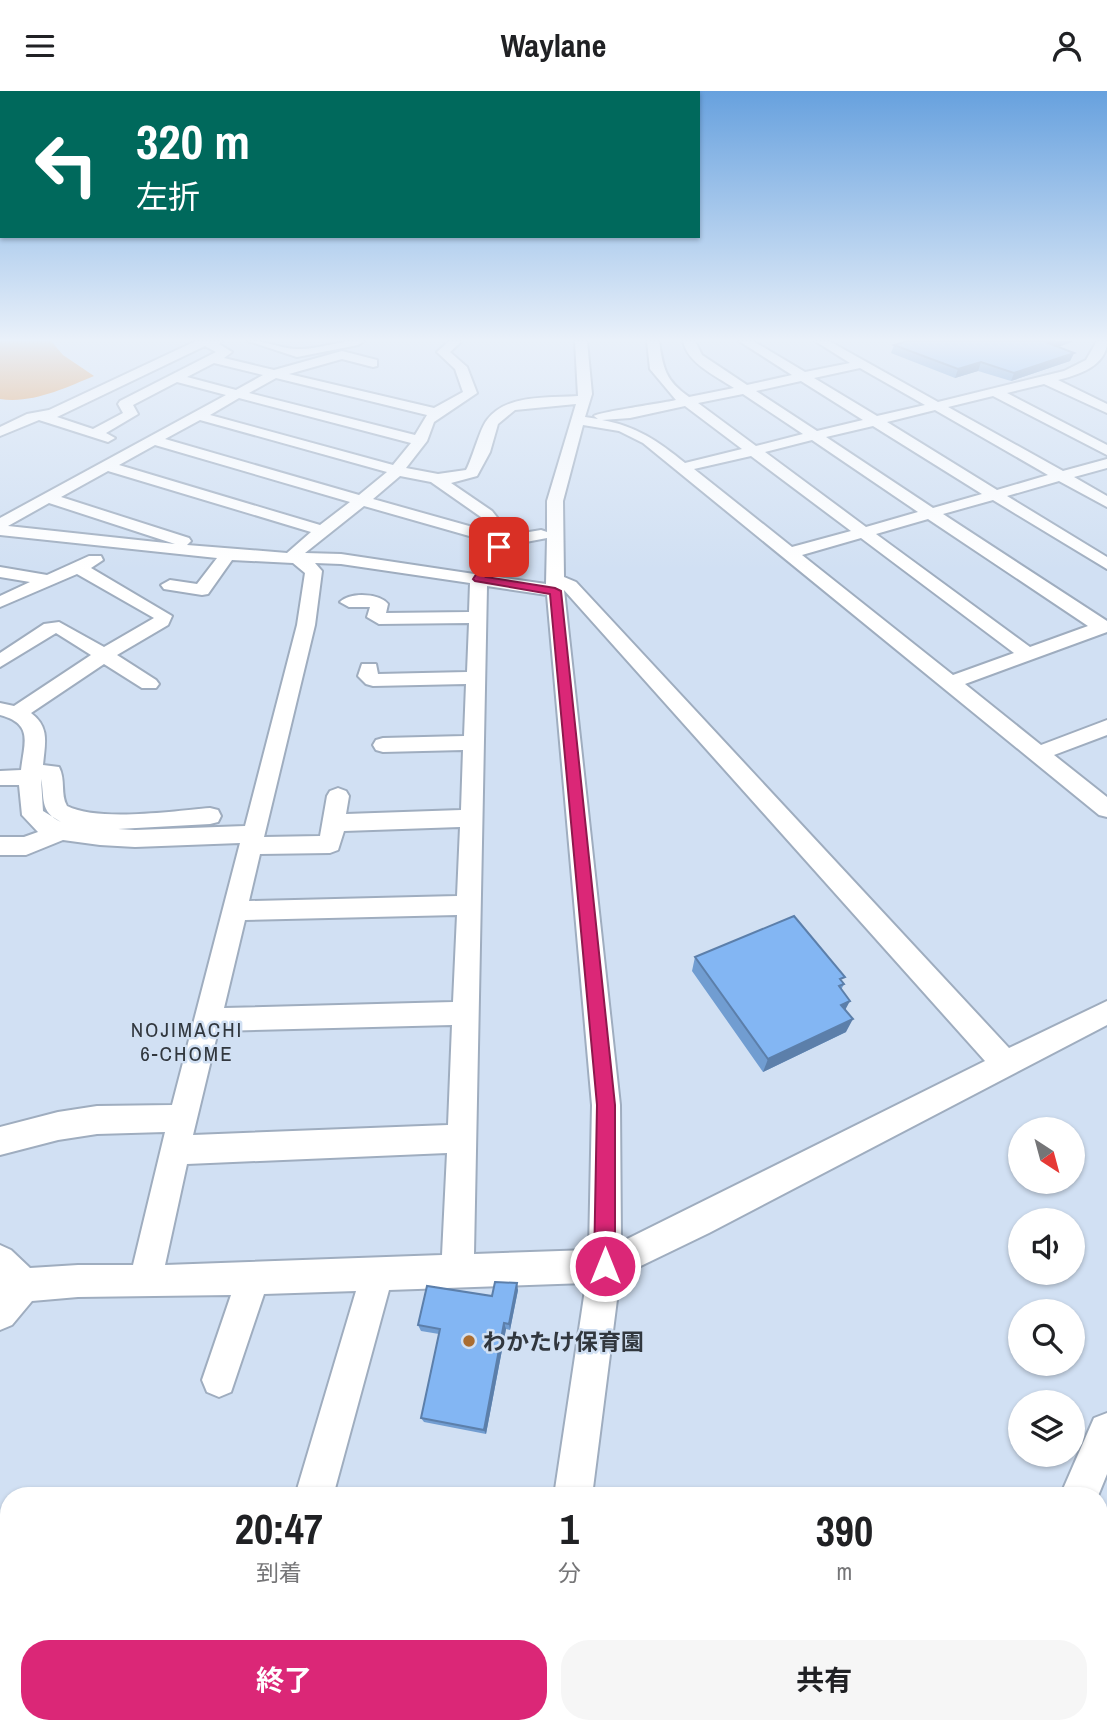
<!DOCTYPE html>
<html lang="ja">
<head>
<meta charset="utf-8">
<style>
	body { margin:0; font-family:"Archivo Narrow","Noto Sans JP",sans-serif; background:#f6f6f6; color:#202124; height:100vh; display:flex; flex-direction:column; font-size:26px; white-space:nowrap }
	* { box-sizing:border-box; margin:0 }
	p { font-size:23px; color:#757577 }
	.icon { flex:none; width:38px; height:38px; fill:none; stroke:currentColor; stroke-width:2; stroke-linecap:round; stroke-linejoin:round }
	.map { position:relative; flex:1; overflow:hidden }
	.sheet { position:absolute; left:0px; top:1396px; width:1108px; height:247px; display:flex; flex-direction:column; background:#fff; border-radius:28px 28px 0 0; box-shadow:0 2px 5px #0004 }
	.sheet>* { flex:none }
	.banner { position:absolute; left:0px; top:0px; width:700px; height:147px; box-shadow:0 2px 5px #0004; background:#00695c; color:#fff; overflow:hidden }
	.needle { width:46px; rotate:144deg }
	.controls { position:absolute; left:1008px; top:1026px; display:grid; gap:14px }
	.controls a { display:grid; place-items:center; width:77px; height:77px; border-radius:50%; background:#fff; box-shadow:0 2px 5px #0004; font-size:35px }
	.pin { position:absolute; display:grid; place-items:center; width:60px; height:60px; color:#fff; margin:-30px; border-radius:14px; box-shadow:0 4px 10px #0006 }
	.me { position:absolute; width:77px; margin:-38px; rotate:0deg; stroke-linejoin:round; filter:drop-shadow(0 0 5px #0008) }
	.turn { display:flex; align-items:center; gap:24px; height:147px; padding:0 21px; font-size:32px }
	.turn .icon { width:91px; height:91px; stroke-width:2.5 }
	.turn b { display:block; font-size:49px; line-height:60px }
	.eta { display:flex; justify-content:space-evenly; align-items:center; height:119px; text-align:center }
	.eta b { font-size:42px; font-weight:700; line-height:49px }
	.cta { display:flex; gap:14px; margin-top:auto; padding:14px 21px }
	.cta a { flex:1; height:80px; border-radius:28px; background:#db2777; color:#fff; font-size:28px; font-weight:700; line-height:80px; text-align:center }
	.cta a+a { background:#f6f6f6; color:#202124 }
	header { display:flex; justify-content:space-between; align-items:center; height:91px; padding:0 21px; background:#fff; font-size:32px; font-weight:700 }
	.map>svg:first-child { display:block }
	.forest { fill:#e6994e }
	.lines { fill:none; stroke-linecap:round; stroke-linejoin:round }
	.minor-casing { stroke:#9fadbf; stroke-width:4 }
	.minor { fill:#fff; fill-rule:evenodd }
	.wall { fill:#719dd1 }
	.shaded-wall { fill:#5c7faa }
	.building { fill:#83b6f3; stroke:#5c7faa; stroke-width:2 }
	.route { fill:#db2777; stroke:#8e194d; stroke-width:2 }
	.poi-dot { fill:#aa6d31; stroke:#d1e0f3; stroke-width:2.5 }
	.labels { text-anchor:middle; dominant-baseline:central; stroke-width:5; stroke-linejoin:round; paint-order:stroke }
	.neighbourhood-label { font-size:21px; letter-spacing:2px; fill:#31373e; stroke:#d1e0f3 }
	.near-poi-label { font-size:23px; font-weight:bold; fill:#31373e; stroke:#d1e0f3; text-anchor:start }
</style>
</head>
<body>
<header><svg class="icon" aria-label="menu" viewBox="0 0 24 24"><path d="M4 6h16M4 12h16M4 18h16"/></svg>Waylane<svg class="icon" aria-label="person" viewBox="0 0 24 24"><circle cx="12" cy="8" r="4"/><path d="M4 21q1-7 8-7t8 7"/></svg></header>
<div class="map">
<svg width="1107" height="1642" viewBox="0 0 1107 1642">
	<rect width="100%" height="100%" fill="#d1e0f3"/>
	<path class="forest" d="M 0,250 L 51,250 L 63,264 L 94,285 C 65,297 32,313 0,308 Z"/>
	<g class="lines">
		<g class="minor-casing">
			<path id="minor" d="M 196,250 L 222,250 L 219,253 L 232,261 L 224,267 L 274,279 L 342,260 L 377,269 L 377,275 L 373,276 L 342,268 L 289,283 L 434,317 L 463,301 L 455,278 L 437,261 L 449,250 L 462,250 L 450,261 L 467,276 L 477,302 L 434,331 L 427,350 L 406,377 L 438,383 L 466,379 C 473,366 480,337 487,329 C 506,303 549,307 578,305 L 575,250 L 587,250 L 592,303 L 585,326 L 598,328 L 594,325 C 599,321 664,312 676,309 L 650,278 L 647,250 L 659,250 C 663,277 665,289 689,306 L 734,297 C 716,285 687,272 683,250 L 695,250 L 702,264 L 747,294 L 792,284 L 739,250 L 753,250 L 805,281 L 850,272 L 815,250 L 829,250 L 938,311 L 1064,280 L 1086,269 L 1097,250 L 1107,250 C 1107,275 1078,284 1058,289 L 1107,313 L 1107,322 L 1044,293 L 1007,302 L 1107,354 L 1107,364 L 993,305 L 948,316 L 1063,380 L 1107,368 L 1107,377 L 1074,386 L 1107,405 L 1107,416 L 1059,390 L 1007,405 L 1107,466 L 1107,478 L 993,409 L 943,423 L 1107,530 L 1107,541 L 965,593 L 1041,654 L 1107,629 L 1107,644 L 1054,664 L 1107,706 L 1107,726 L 1099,724 L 643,352 L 619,340 L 583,334 L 563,410 L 564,486 L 576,491 L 1009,957 L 1107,910 L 1107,934 L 709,1142 L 620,1185 L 592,1405 L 554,1405 L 586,1192 L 389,1199 L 333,1405 L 295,1405 L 356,1200 L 264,1203 L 231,1301 L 219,1306 L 207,1301 L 202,1289 L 231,1204 L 78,1206 L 32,1210 L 12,1234 L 0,1239 L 0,1154 L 11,1159 L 30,1177 L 78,1174 L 133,1174 L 165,1041 L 97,1043 L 58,1049 L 0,1064 L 0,1036 L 58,1021 L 97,1015 L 172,1014 L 240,752 L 135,756 L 100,754 L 63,749 L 26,764 L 0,764 L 0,746 L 24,746 L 38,741 L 22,724 L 19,694 L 0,694 L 0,680 L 21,679 C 24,652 34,633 0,624 L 0,612 L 14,615 L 91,564 L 56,542 L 0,576 L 0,562 L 44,533 L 59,531 L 104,556 L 154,527 L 77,483 L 0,516 L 0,505 L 30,491 L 0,486 L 0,476 L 47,484 L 89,465 L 101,465 L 103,469 L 91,477 L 172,525 L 168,534 L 117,564 L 156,589 L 159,593 L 156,597 L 142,597 L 104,573 L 31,622 C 50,636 45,652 43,674 L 59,676 C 66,689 60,703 67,715 C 99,731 173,720 210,717 L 218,719 L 221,725 L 218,731 L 210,733 L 118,738 L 135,739 L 245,735 L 297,534 L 305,482 L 293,472 L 232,469 L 208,503 L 202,504 L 164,498 L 161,494 L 170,489 L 197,493 L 217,467 L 0,444 L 0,427 L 226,304 L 177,291 L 133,314 L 138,323 L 106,342 L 115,347 L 108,351 L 39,329 L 0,345 L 0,336 L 27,323 L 49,319 ZM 205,255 L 216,261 L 120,310 L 118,313 L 123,322 L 93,338 L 57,326 ZM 214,272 L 263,284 L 236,299 L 187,286 ZM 860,277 L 925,314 L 877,325 L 814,287 ZM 276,287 L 427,324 L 415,344 L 249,302 ZM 801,290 L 863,329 L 817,340 L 756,300 ZM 743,303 L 803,343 L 756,355 L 698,312 ZM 239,307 L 411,352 L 393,374 L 210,324 ZM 576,313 L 547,410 L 547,441 L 541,439 L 511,444 L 492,420 L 451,392 L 477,385 L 490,361 L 498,333 L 515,319 ZM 685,315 L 742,358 L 685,372 C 658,350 636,335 602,329 L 630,327 ZM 935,319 L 1048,384 L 997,399 L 887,331 ZM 200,329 L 387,381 L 359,404 L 165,348 ZM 873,335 L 982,403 L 933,417 L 826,346 ZM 812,349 L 918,421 L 866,436 L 765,361 ZM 155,354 L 350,411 L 320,434 L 119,374 ZM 751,365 L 851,440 L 792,456 L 694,378 ZM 108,380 L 311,441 L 287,462 L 187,454 L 191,450 L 189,447 L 61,406 ZM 400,385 L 431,391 L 481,426 L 494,442 L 373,408 ZM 49,412 L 175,453 L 8,435 ZM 364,415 L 494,452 L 474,483 L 341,463 L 305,462 ZM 928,428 L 1088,535 L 1030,556 L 876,443 ZM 547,447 L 546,493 L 490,485 L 510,454 ZM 861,447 L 1014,562 L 953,584 L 802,464 ZM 315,472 L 341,473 L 470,492 L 469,521 L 386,522 L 388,513 C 379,502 350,501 340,511 L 349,516 L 370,516 L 367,526 L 379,533 L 469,532 L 467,581 L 378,583 L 376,573 L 362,573 L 358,585 L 366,593 L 373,595 L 466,593 L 464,645 L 383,647 L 376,649 L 373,654 L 376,659 L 383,661 L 463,659 L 461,719 L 346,723 L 349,705 L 346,700 L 338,697 L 330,700 L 327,705 L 320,745 L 264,746 L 315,534 L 322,480 ZM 487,495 L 547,504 L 592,1014 L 589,1159 L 474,1163 ZM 564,499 L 985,970 L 621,1151 L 620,1014 ZM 41,688 C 45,706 39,721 61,731 L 43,720 ZM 460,736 L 457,805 L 249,810 L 260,763 L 330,762 L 338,759 L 344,740 ZM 457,824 L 453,911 L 224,917 L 245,829 ZM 452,934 L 448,1034 L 193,1044 L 218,940 ZM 447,1062 L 442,1164 L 165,1174 L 187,1073 Z
				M 248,250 C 266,249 280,258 297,258 C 319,259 341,248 364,250 L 358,254 L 297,266 Z
				M 1107,1322 L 1107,1383 L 1098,1405 L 1060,1405 L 1094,1327 Z
				M 43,1634 L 85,1634 L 82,1642 L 40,1642 Z
				M 228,1634 L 270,1634 L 268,1642 L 226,1642 Z
				M 520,1634 L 562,1634 L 561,1642 L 519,1642 Z
				M 960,1634 L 1002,1634 L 999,1642 L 957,1642 Z"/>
		</g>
		<use href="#minor" class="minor"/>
	</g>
	<path class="wall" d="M 1072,251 L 1058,256 L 1074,262 L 1070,270 L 1011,290 L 978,280 L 955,287 L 891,262 L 894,254 Z
		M 695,866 L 842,891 L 844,893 L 841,899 L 846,919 L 846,941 L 763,981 L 692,880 Z
		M 518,1199 L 510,1239 L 506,1238 L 486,1343 L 424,1331 L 421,1327 L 439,1243 L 421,1240 L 418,1234 L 492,1205 Z"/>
	<path class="shaded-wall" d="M 1055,250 L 1073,250 L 1072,251 L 1044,261 L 1048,252 Z
		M 1074,262 L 1070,270 L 1011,290 L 1014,282 Z
		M 981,271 L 978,280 L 955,287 L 958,278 Z
		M 850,910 L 843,923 L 841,914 Z
		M 853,928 L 846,941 L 763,981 L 768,968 Z
		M 517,1192 L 518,1199 L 510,1239 L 509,1233 Z
		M 504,1232 L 506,1238 L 486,1343 L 484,1339 Z"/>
	<path class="building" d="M 907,250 L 1055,250 L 1048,252 L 1074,262 L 1014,282 L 981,271 L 958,278 L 894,254 Z
		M 794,825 L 845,886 L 840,888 L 844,893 L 839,895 L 850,910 L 841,914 L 853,928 L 768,968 L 695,866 Z
		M 495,1191 L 517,1192 L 509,1233 L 504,1232 L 484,1339 L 421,1327 L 440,1238 L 418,1234 L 427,1195 L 492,1205 Z"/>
	<linearGradient id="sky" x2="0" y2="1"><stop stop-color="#67a1de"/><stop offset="0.52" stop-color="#eaf1fa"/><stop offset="1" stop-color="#eaf1fa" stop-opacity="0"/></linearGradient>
	<rect width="1107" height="479" fill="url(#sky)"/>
	<path class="route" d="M 499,453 L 505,456 L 486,486 L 555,497 L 561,500 L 615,1014 L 615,1175 L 612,1182 L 605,1185 L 598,1182 L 594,1175 L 597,1014 L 550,503 L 475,490 L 473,488 L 494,456 Z"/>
	<circle class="poi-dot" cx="469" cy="1250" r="7"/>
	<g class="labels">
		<g class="neighbourhood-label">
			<text x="187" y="938">NOJIMACHI<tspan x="187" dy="24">6-CHOME</tspan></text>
		</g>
		<g class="near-poi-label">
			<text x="483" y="1250">わかたけ保育園</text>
		</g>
	</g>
</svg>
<div class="controls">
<a><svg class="needle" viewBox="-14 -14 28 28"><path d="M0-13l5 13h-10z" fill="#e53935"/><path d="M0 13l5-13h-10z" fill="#757577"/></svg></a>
<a><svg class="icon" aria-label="sound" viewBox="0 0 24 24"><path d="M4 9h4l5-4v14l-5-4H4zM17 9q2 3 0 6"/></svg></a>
<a><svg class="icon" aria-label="search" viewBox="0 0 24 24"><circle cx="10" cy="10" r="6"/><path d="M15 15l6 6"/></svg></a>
<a><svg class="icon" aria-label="layers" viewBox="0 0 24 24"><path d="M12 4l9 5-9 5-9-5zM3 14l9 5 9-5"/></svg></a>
</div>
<div class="pin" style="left:499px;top:456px;background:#d93025"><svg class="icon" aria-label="arrive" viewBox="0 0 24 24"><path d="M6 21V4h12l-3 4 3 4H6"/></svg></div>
<svg class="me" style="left:605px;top:1175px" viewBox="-20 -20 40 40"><circle r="17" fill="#db2777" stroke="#fff" stroke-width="3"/><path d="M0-11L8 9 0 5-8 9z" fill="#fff"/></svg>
<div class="banner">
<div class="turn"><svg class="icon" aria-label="left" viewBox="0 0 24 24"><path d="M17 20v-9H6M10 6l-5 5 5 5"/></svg><div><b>320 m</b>左折</div></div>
</div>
<section class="sheet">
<div class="eta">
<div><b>20:47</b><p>到着</p></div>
<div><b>1</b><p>分</p></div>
<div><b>390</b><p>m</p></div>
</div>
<div class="cta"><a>終了</a><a>共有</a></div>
</section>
</div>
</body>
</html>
